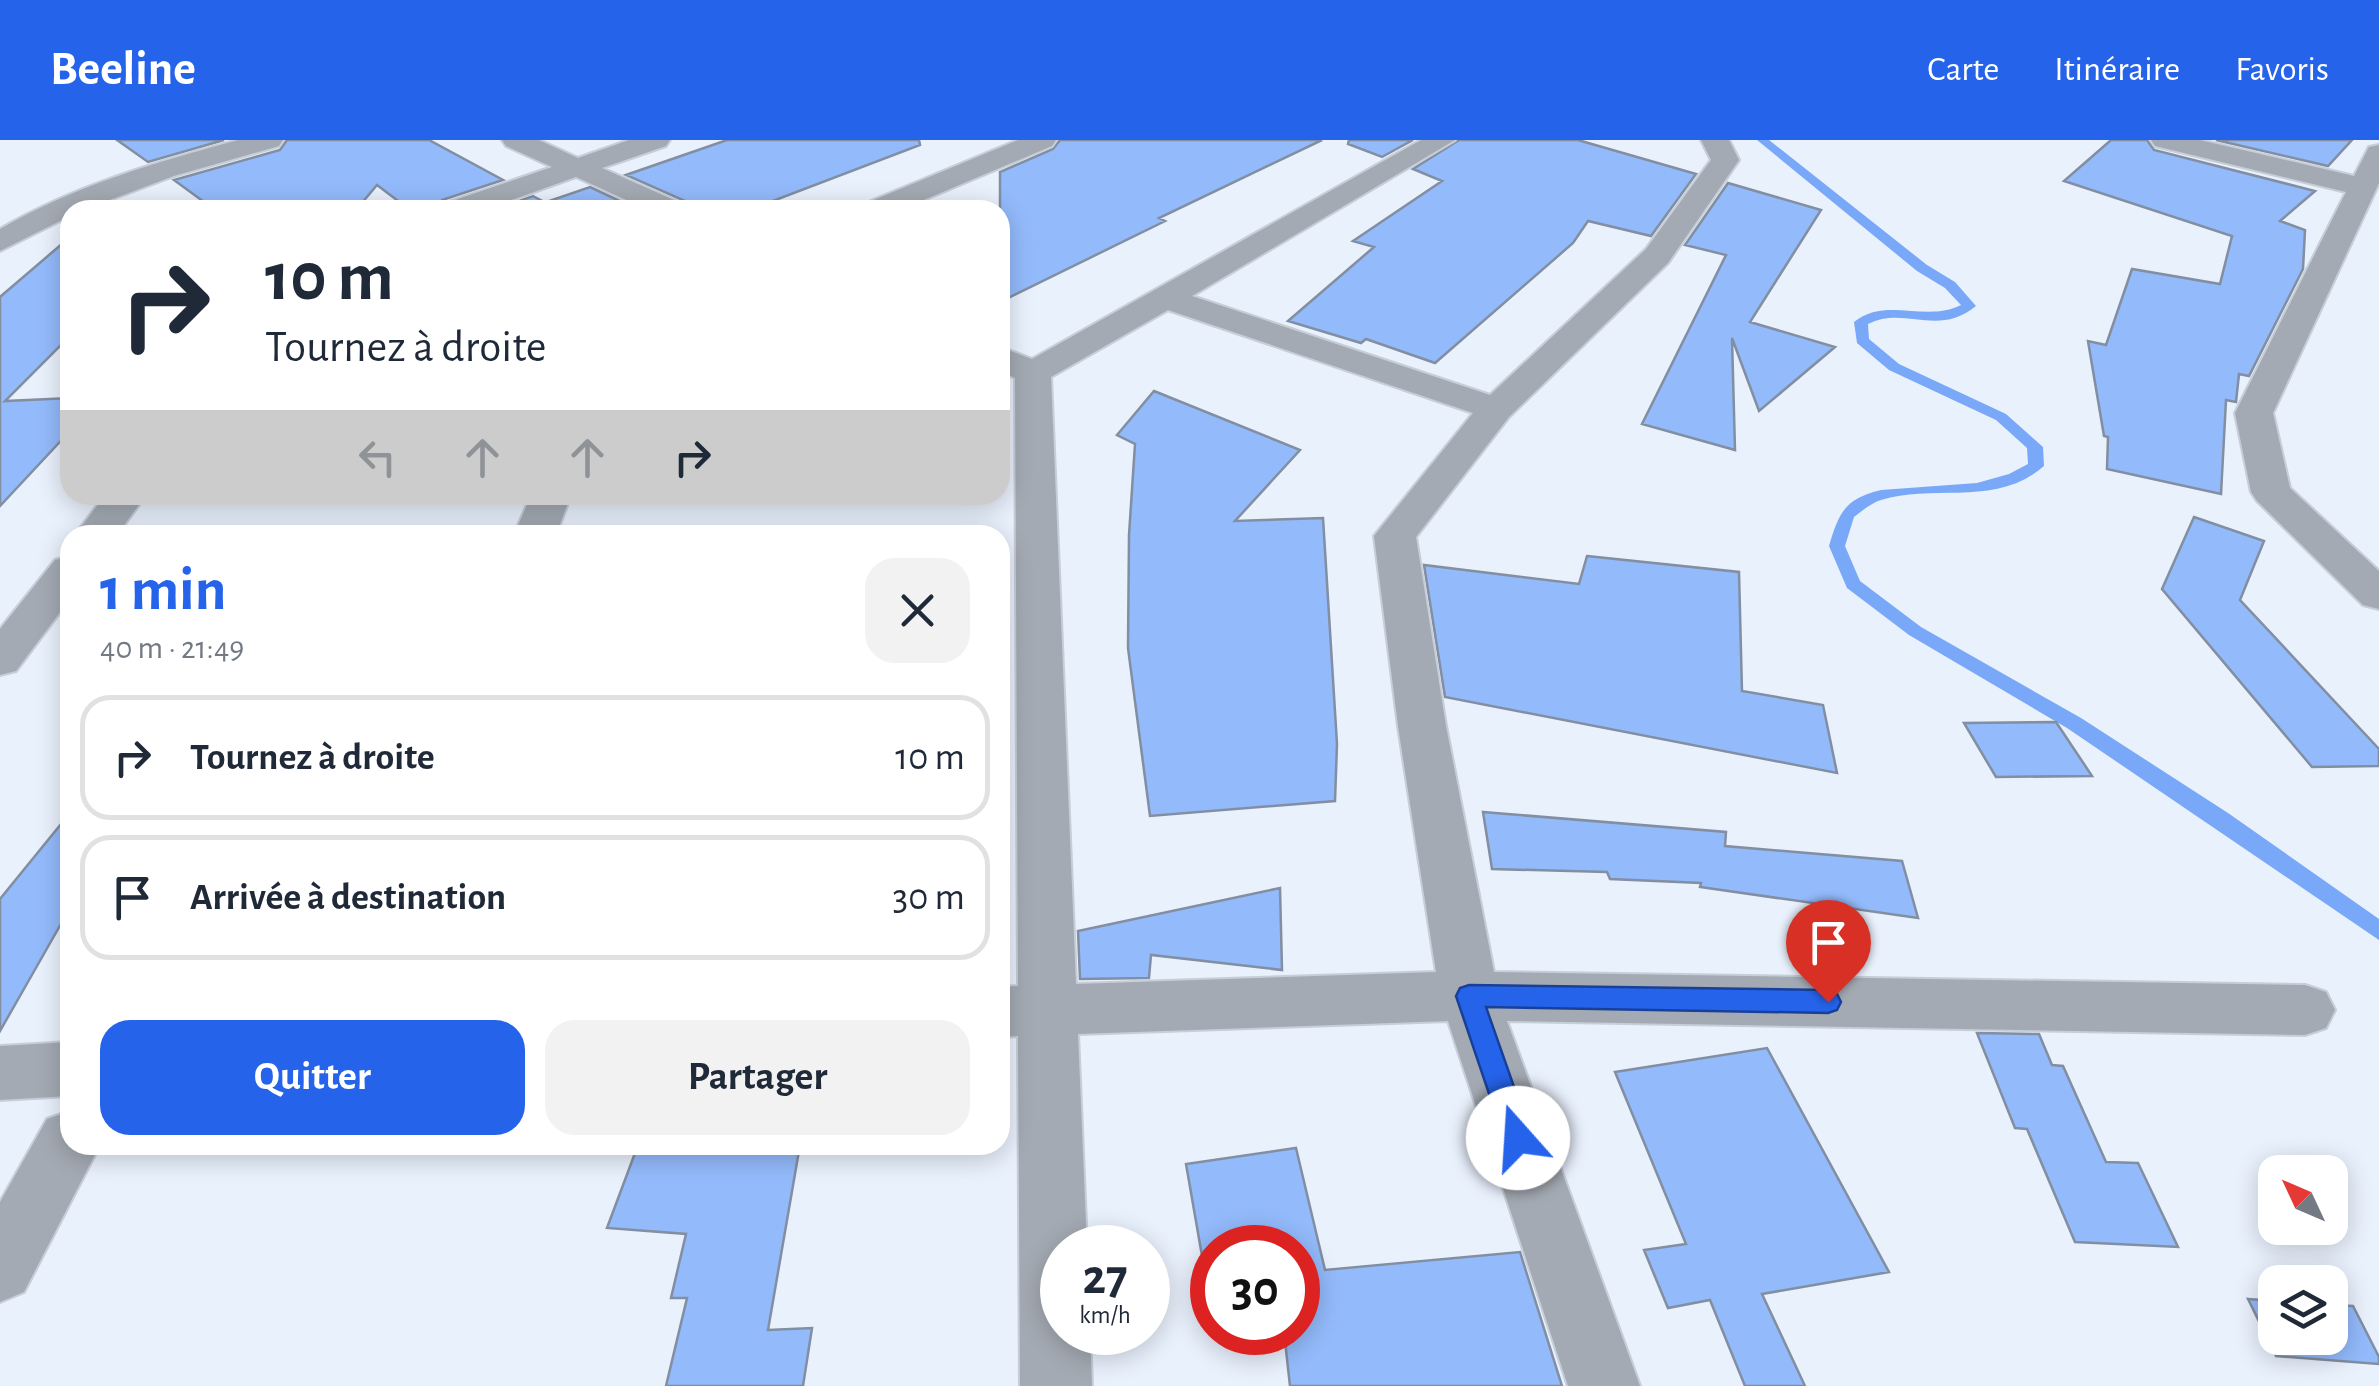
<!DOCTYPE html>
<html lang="fr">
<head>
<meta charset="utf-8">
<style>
	body { margin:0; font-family:"Alegreya Sans",sans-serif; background:#f2f2f3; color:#1f2937; height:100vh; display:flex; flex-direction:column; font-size:38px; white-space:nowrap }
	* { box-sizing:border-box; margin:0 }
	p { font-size:32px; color:#747a83 }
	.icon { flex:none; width:55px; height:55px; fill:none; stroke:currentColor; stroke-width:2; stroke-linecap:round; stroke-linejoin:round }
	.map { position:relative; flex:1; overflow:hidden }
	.details { position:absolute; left:60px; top:385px; width:950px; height:630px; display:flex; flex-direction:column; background:#fff; border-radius:30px; box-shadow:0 5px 25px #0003 }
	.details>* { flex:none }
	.hud { position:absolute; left:60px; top:60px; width:950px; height:305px; border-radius:30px; box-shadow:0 5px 25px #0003; background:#fff; color:#1f2937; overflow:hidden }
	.needle { width:65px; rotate:314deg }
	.tools { position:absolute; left:2258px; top:1015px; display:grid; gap:20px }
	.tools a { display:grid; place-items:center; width:90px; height:90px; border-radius:20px; background:#fff; box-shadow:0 5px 25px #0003; font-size:50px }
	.speed { position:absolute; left:1040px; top:1085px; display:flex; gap:20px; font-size:50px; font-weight:700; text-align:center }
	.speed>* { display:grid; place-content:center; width:130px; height:130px; border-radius:50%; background:#fff; box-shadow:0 5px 25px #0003; line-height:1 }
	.speed small { font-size:25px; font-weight:400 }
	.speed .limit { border:15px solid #d22; background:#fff; color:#111 }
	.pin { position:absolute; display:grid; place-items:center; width:85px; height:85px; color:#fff; margin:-102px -42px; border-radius:50% 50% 50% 0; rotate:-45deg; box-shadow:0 0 10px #0007 }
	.pin .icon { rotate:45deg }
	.me { position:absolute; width:110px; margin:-55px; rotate:341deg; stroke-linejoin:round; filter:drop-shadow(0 0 8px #0008) }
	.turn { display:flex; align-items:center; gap:35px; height:210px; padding:0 40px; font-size:45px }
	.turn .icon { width:130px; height:130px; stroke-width:2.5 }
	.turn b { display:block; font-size:70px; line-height:85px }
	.lanes { display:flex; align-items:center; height:95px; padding:0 40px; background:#0003; justify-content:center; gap:50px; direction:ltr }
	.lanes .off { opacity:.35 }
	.round { display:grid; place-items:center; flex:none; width:105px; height:105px; border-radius:30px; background:#f2f2f3 }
	.overview { display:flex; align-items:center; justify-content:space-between; height:170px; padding:0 40px }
	h1 { font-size:60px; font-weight:700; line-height:75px; color:#2563eb }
	.button { display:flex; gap:20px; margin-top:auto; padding:20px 40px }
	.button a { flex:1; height:115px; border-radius:30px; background:#2563eb; color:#fff; font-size:40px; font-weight:700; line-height:115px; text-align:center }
	.button a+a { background:#f2f2f3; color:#1f2937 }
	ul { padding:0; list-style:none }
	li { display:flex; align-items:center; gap:30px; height:125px; margin:0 20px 15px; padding:0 20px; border:5px solid #e0e1e3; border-radius:30px }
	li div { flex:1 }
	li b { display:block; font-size:38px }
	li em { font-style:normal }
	header { display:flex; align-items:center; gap:60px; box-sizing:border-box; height:140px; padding:0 50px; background:#2563eb; color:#fff }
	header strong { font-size:48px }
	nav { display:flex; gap:55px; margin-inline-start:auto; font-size:35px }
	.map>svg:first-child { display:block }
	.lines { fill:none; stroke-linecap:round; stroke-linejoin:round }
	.stream { fill:#79a8f8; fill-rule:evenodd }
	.building { fill:#93bafb; stroke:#828ea1; stroke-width:2.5 }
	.minor-casing { stroke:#c6ced9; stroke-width:4 }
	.minor { fill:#a4aab3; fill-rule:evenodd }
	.route { fill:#2563eb; stroke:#184099; stroke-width:2.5 }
</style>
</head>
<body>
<header>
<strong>Beeline</strong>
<nav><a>Carte</a><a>Itinéraire</a><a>Favoris</a></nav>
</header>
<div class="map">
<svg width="2379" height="1246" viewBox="0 0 2379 1246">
	<rect width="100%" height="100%" fill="#e9f1fd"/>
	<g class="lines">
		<path class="stream" d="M 1757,0 L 1769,0 L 1927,125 L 1955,142 L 1976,166 C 1937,198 1905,165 1868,184 L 1869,199 L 1899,224 L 2006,274 L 2043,307 L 2044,326 C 1996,368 1934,343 1881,360 C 1871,363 1862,371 1854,377 L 1845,406 L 1860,441 L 1921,487 L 2081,578 L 2228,673 L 2379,779 L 2379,800 L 2067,588 L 1909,495 L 1847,448 L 1829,406 C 1839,373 1844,359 1881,350 L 1977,343 L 2009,334 L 2028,324 L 2027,308 L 1996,280 L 1889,230 L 1857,203 L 1854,182 C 1886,156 1926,183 1961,165 L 1945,148 L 1917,131 Z"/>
	</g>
	<path class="building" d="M 117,0 L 224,0 L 148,22 Z
		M 287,0 L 429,0 L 503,40 L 442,60 L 435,70 L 410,70 L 377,45 L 356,70 L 215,70 L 174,40 L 280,10 Z
		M 727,0 L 919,0 L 920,5 L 749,70 L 691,70 L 685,61 L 626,35 Z
		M 1060,0 L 1322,0 L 1159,78 L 1165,81 L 1000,162 L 1000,32 L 1053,9 Z
		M 1349,0 L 1413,0 L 1382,17 L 1348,4 Z
		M 1459,0 L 1578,0 L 1696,34 L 1651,96 L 1588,81 L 1573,103 L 1435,223 L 1366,199 L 1361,203 L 1288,181 L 1374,107 L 1353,101 L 1442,41 L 1413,29 Z
		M 2111,0 L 2147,0 L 2154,10 L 2315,51 L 2280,81 L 2305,90 L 2303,129 L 2249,236 L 2239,234 L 2236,262 L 2226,260 L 2221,354 L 2107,329 L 2108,297 L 2104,296 L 2088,201 L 2106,205 L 2132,129 L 2220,144 L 2232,96 L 2064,41 Z
		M 2216,0 L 2352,0 L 2328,26 Z
		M 1728,43 L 1821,70 L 1750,182 L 1835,207 L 1759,271 L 1732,198 L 1735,310 L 1642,284 L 1726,115 L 1685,105 Z
		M 590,47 L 639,70 L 494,70 L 533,56 L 550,65 L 549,61 Z
		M 70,97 L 70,196 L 5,261 L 70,258 L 70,291 L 0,366 L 0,157 Z
		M 1154,251 L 1300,310 L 1235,381 L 1323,378 L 1337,604 L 1335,661 L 1150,676 L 1128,508 L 1129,395 L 1135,304 L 1117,295 Z
		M 2194,377 L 2264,401 L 2240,460 L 2379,609 L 2379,626 L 2312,627 L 2162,449 Z
		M 1587,416 L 1739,432 L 1742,551 L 1823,565 L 1837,633 L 1445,557 L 1424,425 L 1579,444 Z
		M 2056,582 L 2092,636 L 1996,637 L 1964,583 Z
		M 1483,672 L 1726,692 L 1725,706 L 1902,721 L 1918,778 L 1700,747 L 1701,743 L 1610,739 L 1607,732 L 1492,729 Z
		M 70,673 L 70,768 L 0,891 L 0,759 Z
		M 1280,748 L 1282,830 L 1151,815 L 1149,838 L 1080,839 L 1078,791 Z
		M 1977,893 L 2039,894 L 2052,925 L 2063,926 L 2106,1022 L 2138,1023 L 2178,1107 L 2075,1102 L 2027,989 L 2015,988 Z
		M 1767,908 L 1889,1132 L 1762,1154 L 1805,1246 L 1745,1246 L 1710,1160 L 1668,1168 L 1644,1110 L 1686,1104 L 1615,932 Z
		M 638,1005 L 800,1005 L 768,1190 L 812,1188 L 803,1246 L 666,1246 L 687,1158 L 671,1158 L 686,1094 L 607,1088 Z
		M 1296,1008 L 1325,1130 L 1520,1112 L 1562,1246 L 1290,1246 L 1284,1192 L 1298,1192 L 1298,1108 L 1212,1108 L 1212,1132 L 1205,1133 L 1186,1024 Z
		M 2248,1159 L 2275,1161 L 2275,1198 L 2330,1198 L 2330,1165 L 2353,1166 L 2379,1217 L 2379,1224 L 2276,1216 Z"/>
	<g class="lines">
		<g class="minor-casing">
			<path id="minor" d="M 238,0 L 283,0 L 279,6 L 174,36 L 83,70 L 70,70 L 70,76 L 0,111 L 0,89 C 74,46 156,22 238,0 Z
				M 502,0 L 539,0 L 578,18 L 629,0 L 670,0 L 666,6 L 602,28 L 683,64 L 687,70 L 648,70 L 576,37 L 483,70 L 439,70 L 443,64 L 552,27 L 506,6 Z
				M 1018,0 L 1056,0 L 1052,6 L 900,70 L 860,70 L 864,64 Z
				M 1421,0 L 1455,0 L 1192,156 L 1490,255 L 1646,109 L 1711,20 L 1701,0 L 1729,0 L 1739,20 L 1668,123 L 1509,277 L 1416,397 L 1446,586 L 1494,832 L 2305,845 L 2326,852 L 2335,870 L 2326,888 L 2305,895 L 1507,881 L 1640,1246 L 1568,1246 L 1448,881 L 1078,894 L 1087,1108 L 1062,1108 L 1062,1192 L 1090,1192 L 1092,1246 L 1020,1246 L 1018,896 L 1000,897 L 1000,847 L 1018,846 L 1015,238 L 1000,231 L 1000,207 L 1032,219 ZM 1168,170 L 1473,273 L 1374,396 L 1398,586 L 1436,832 L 1076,844 L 1051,237 Z
				M 2151,0 L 2200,0 L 2354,36 L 2369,7 L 2379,5 L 2379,43 L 2273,273 L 2290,348 L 2379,431 L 2379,469 L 2363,465 L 2257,361 L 2251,352 L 2235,273 L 2346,52 L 2155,6 Z
				M 105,355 L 146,355 L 117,395 L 75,395 Z
				M 531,355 L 571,355 L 556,395 L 514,395 Z
				M 70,416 L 70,459 L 16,531 L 0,535 L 0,489 L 55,420 Z
				M 70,902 L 70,956 L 0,960 L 0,906 Z
				M 70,971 L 70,1005 L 100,1005 L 24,1152 L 0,1162 L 0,1062 L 47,979 Z"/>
		</g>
		<use href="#minor" class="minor"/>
	</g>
	<path class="route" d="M 1469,845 L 1828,850 L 1837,854 L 1841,862 L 1837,870 L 1828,873 L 1486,867 L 1532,998 L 1528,1007 L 1518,1011 L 1508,1007 L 1504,998 L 1456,856 L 1460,848 Z"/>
</svg>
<div class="tools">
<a><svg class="needle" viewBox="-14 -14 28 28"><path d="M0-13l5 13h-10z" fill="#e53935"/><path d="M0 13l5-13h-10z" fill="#747a83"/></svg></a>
<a><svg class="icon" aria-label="layers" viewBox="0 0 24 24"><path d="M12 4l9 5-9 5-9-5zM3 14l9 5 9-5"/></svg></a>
</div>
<div class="speed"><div>27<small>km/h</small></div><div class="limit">30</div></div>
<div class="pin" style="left:1828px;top:862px;background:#d93025"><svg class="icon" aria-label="arrive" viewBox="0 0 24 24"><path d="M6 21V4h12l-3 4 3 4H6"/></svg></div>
<svg class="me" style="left:1518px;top:998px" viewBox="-20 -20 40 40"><circle r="19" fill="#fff"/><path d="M0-13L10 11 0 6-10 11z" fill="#2563eb"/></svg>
<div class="hud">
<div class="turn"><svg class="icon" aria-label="right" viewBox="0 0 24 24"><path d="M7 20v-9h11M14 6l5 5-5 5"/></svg><div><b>10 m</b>Tournez à droite</div></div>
<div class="lanes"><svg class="icon off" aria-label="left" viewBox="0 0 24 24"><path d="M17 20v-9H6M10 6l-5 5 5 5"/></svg><svg class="icon off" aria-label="ahead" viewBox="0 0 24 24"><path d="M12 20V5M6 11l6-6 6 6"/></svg><svg class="icon off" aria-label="ahead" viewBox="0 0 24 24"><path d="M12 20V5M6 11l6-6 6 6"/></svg><svg class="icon" aria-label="right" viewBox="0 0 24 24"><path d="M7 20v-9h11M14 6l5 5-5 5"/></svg></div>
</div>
<section class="details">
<div class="overview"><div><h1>1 min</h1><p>40 m · 21:49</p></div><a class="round"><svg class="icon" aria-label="close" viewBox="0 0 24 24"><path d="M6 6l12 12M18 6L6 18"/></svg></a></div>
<ul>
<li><svg class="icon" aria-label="right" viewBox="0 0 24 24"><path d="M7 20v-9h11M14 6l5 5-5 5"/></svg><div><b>Tournez à droite</b></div><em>10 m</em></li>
<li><svg class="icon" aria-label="arrive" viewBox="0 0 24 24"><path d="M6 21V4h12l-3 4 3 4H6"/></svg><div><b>Arrivée à destination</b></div><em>30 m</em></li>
</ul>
<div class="button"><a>Quitter</a><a>Partager</a></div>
</section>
</div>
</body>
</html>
